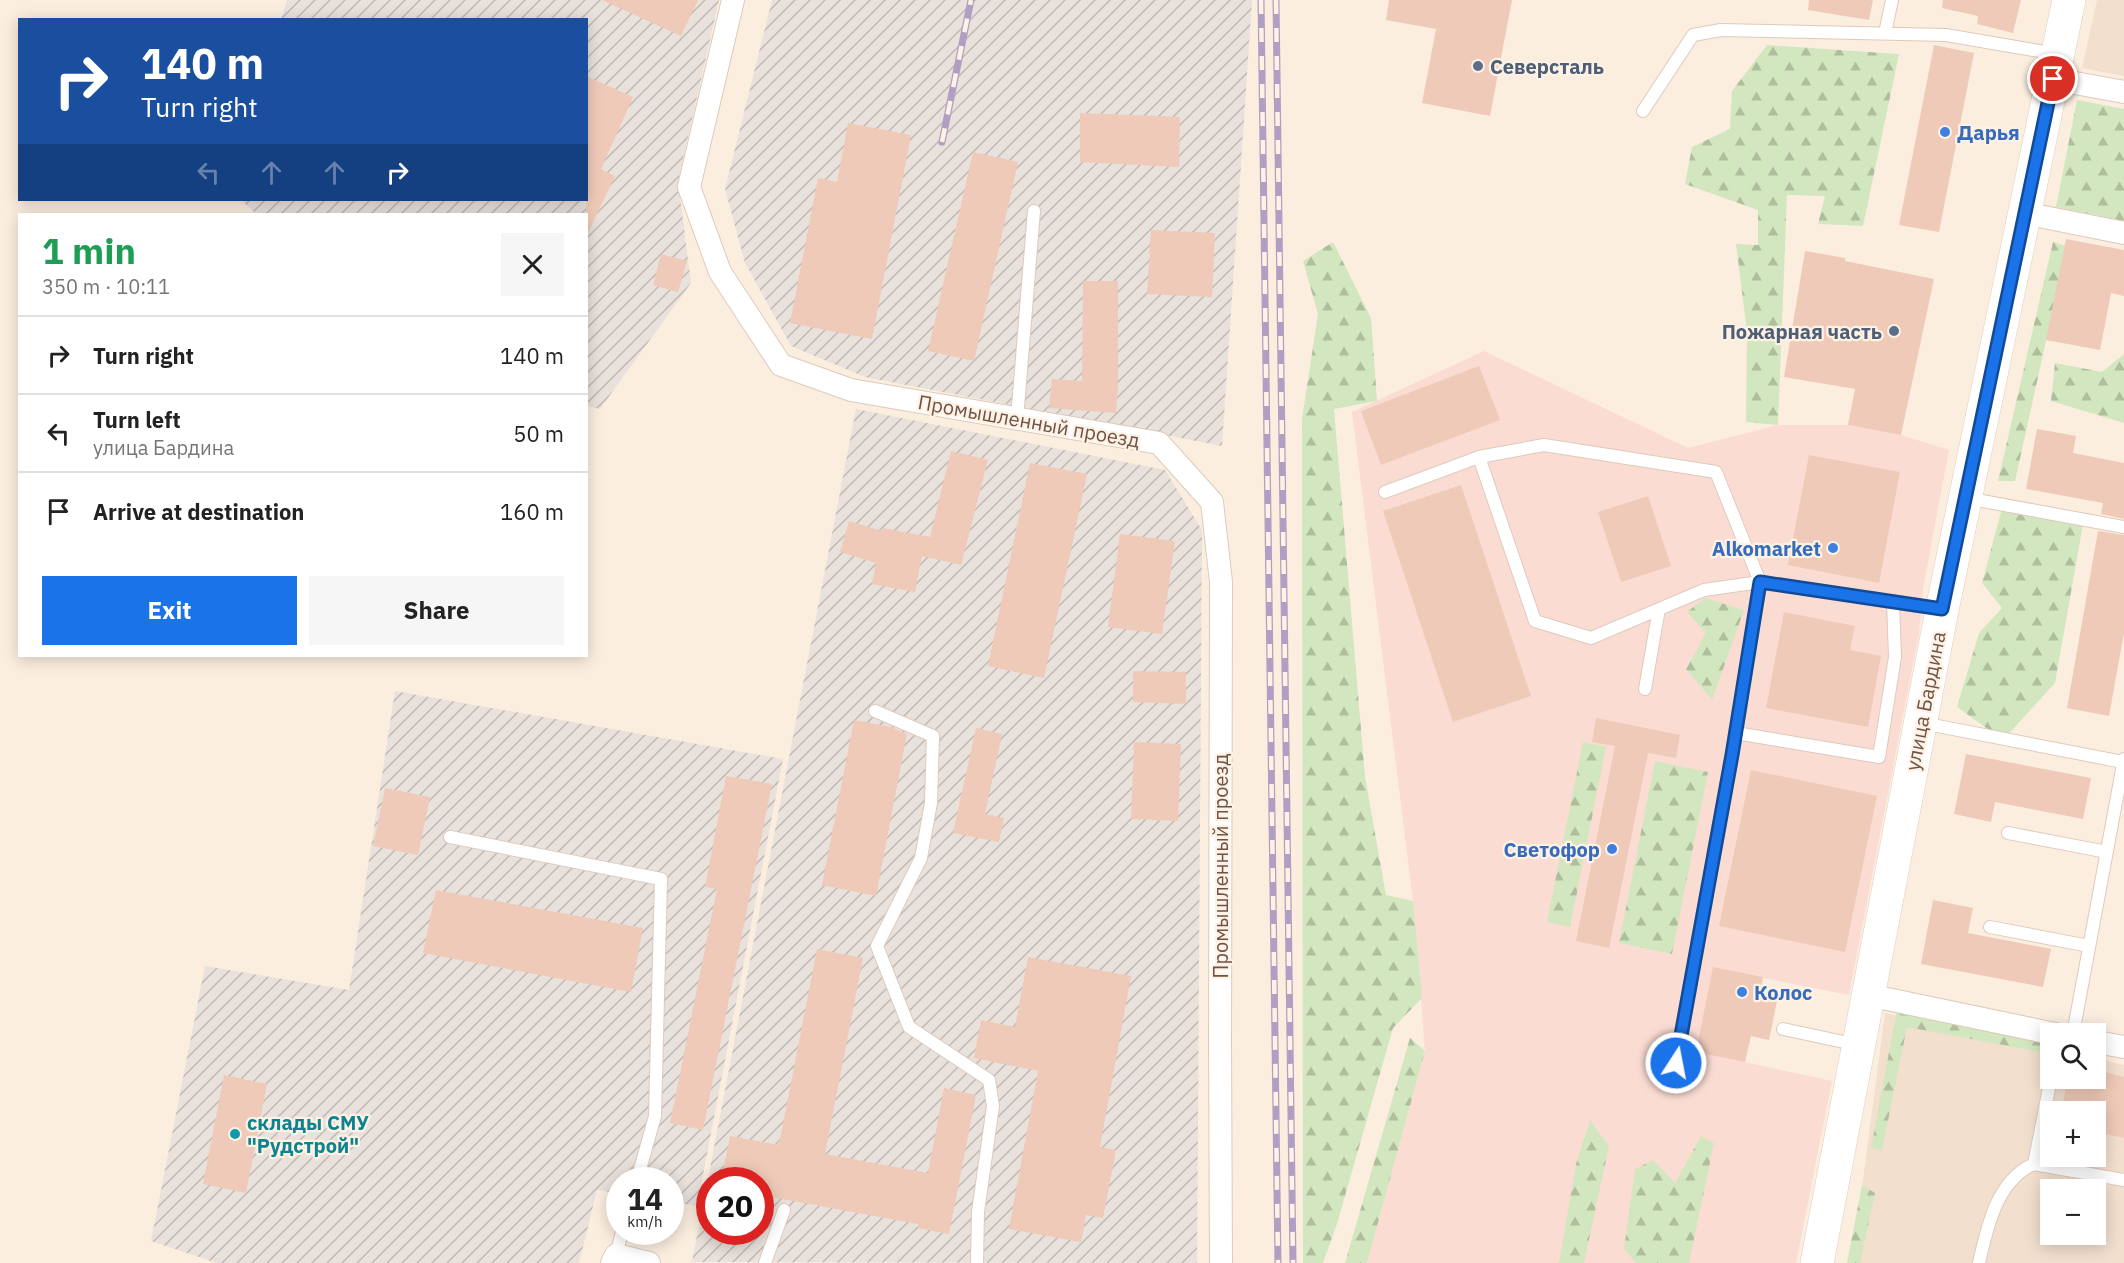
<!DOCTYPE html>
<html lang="en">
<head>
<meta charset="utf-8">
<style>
	body { margin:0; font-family:"IBM Plex Sans",sans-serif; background:#f6f6f6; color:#222; height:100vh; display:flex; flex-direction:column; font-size:22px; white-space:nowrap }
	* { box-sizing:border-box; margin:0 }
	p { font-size:20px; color:#767676 }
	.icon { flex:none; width:33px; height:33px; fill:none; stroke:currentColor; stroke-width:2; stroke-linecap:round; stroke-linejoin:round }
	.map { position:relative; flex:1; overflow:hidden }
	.drawer { position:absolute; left:18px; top:213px; width:570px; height:444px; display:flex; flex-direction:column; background:#fff; border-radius:0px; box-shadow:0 3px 15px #0003 }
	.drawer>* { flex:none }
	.guide { position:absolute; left:18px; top:18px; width:570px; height:183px; border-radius:0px; box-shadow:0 3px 15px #0003; background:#1a4fa0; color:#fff; overflow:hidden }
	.buttons { position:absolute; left:2040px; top:1023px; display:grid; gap:12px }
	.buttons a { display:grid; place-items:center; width:66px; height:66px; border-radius:0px; background:#fff; box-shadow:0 3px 15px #0003; font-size:30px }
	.speed { position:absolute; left:606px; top:1167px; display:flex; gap:12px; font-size:30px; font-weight:700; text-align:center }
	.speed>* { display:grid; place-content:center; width:78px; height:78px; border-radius:50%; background:#fff; box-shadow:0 3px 15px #0003; line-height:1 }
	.speed small { font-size:15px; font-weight:400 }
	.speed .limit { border:9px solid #d22; background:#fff; color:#111 }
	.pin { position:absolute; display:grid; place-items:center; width:51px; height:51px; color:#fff; margin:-26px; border:3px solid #fff; border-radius:50%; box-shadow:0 2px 6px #0007 }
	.me { position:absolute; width:66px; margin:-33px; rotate:11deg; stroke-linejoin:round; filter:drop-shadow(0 0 4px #0008) }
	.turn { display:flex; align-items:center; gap:21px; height:126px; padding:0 24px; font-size:27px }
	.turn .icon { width:78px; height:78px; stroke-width:2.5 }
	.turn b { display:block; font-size:42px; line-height:51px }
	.lanes { display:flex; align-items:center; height:57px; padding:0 24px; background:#0003; justify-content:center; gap:30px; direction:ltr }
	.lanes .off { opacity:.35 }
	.round { display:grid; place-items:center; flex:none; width:63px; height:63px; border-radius:0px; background:#f6f6f6 }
	.headline { display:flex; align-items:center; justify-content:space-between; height:102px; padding:0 24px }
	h1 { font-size:36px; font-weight:700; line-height:45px; color:#1e9e55 }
	.cta { display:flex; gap:12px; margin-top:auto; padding:12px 24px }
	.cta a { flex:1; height:69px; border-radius:0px; background:#1a73e8; color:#fff; font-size:24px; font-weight:700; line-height:69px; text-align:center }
	.cta a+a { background:#f6f6f6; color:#222 }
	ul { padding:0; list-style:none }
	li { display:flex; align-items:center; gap:18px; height:78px; padding:0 24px; border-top:2px solid #e0e0e0 }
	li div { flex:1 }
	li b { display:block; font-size:22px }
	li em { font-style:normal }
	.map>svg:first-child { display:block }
	.residential { fill:#f2dfce; fill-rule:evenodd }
	.commercial { fill:#fbdcd3 }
	.industrial { fill:url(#industrial-furrows); fill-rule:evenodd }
	.forest { fill:url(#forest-firs) }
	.building { fill:#efcab8 }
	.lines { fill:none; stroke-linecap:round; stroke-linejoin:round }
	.lane-casing { stroke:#decabc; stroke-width:14 }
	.street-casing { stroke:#decabc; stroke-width:24 }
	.secondary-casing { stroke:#e5ccbc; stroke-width:34 }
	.lane { stroke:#fff; stroke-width:12 }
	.street { stroke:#fff; stroke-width:22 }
	.secondary { stroke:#fff; stroke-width:33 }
	.rail-casing { stroke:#b09fc2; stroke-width:7 }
	.rail { stroke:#fef2e5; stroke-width:4.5; stroke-dasharray:14; stroke-linecap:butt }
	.route-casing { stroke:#114b97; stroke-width:15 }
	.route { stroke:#1a73e8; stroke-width:10 }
	.service-dot { fill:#5c6f8a; stroke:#fef2e5; stroke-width:2 }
	.shop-dot { fill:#3f7fe0; stroke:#fef2e5; stroke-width:2 }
	.culture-dot { fill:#0f9aa8; stroke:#fef2e5; stroke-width:2 }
	.labels { text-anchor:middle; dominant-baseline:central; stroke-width:4.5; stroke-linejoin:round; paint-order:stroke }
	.service-label { font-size:20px; font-weight:bold; fill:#4e5e75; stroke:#fef2e5; text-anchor:start }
	.shop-label { font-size:20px; font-weight:bold; fill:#366cbe; stroke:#fef2e5; text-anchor:start }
	.street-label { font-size:20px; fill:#705348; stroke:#fef2e5 }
	.culture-label { font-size:20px; font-weight:bold; fill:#0d838f; stroke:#fef2e5; text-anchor:start }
</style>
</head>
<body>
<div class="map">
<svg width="2124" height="1263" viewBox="0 0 2124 1263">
	<defs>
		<pattern id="industrial-furrows" width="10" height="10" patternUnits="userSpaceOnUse" patternTransform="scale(1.5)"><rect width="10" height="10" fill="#e9e1db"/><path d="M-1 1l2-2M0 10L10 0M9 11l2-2" fill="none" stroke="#c1b9b4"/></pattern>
		<pattern id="forest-firs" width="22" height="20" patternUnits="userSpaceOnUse" patternTransform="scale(1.5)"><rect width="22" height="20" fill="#d2e7bf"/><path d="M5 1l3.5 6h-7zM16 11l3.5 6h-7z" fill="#afbe9d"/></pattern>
	</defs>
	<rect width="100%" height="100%" fill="#fbeedf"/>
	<path class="residential" d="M 2097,0 L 2124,0 L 2124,76 L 2082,68 Z
		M 1885,1013 L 2050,1049 L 2050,1078 L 2096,1078 L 2096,1058 L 2124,1065 L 2124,1263 L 1852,1263 ZM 2050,1112 L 2096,1112 L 2096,1156 L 2050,1156 ZM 2050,1190 L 2096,1190 L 2096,1234 L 2050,1234 Z"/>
	<path class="commercial" d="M 1484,351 L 1688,448 L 1778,425 L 1848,425 L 1901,435 L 1949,450 L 1923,589 L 1919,633 L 1849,995 L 1763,978 L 1745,1062 L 1832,1081 L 1796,1263 L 1367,1263 L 1425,1051 L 1413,901 L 1352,412 Z"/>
	<path class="industrial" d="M 287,0 L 719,0 L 678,181 L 691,283 L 600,409 L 587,406 L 586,214 L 256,214 L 241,200 L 586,200 L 586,20 L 281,19 Z
		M 772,0 L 1252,0 L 1222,446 L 865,377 L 791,346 L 745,263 L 725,189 Z
		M 856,409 L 1165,470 L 1202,530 L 1197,1263 L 692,1262 ZM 710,1180 L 760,1180 L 760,1232 L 710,1232 Z
		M 395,691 L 783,759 L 697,1206 L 671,1202 L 670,1180 L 620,1180 L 619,1194 L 597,1190 L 579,1263 L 217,1263 L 151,1241 L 205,966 L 349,990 Z"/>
	<path class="forest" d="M 1767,45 L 1899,54 L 1863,226 L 1818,224 L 1825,196 L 1787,195 L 1778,425 L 1746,422 L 1747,332 L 1736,244 L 1758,245 L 1758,210 L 1685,184 L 1692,147 L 1730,129 L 1732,91 Z
		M 2077,100 L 2124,109 L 2124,221 L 2056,207 Z
		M 1333,242 L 1371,318 L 1377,401 L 1334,409 L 1365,777 L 1386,895 L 1413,901 L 1422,998 L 1393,1028 L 1337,1224 L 1323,1263 L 1303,1263 L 1302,419 L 1318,314 L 1303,261 Z
		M 2053,242 L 2067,246 L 2015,481 L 1998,481 Z
		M 2124,354 L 2124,423 L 2051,401 L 2055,363 L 2102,372 Z
		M 2002,508 L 2083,524 L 2055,683 L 2003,740 L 1957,707 L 1979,633 L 2002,608 L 1982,583 Z
		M 1705,598 L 1744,610 L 1712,700 L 1686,669 L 1706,633 L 1687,612 Z
		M 1583,742 L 1606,747 L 1570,927 L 1547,922 Z
		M 1655,761 L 1708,772 L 1672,954 L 1619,943 Z
		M 1897,1010 L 2042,1042 L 2041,1052 L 1907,1027 L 1882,1150 L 1871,1148 Z
		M 1410,1038 L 1425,1051 L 1367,1263 L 1345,1263 Z
		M 1590,1120 L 1609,1146 L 1584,1263 L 1559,1263 L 1576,1164 Z
		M 1701,1136 L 1714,1143 L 1689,1263 L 1636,1263 L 1624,1249 L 1635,1169 L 1653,1160 L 1675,1183 Z
		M 1862,1185 L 1875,1193 L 1860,1263 L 1847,1263 Z"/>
	<path class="building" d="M 602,0 L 698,0 L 681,36 Z
		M 1389,0 L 1512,0 L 1490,116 L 1422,103 L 1436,29 L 1386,20 Z
		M 1809,0 L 1873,0 L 1869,20 L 1808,10 Z
		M 1943,0 L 2021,0 L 2013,33 L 1977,24 L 1978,16 L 1942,8 Z
		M 1934,45 L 1974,53 L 1939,232 L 1899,225 Z
		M 586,76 L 633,97 L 601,169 L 615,176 L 586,237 Z
		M 1080,113 L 1180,117 L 1179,167 L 1080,162 Z
		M 848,123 L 911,135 L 872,339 L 790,323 L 818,178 L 837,182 Z
		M 973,152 L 1018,162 L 974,361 L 928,351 Z
		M 1151,230 L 1215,233 L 1212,297 L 1147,294 Z
		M 2066,239 L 2124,250 L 2124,296 L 2111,293 L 2100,350 L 2046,340 Z
		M 1805,251 L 1845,258 L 1845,261 L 1934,279 L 1901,435 L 1848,425 L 1855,389 L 1784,377 Z
		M 661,254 L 687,261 L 678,292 L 653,285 Z
		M 1083,281 L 1118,281 L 1118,384 L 1116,413 L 1049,408 L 1052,379 L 1082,381 Z
		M 1479,366 L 1500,420 L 1381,465 L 1361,411 Z
		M 2037,429 L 2076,436 L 2073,453 L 2124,463 L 2124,519 L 2101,514 L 2103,503 L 2026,489 Z
		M 951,451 L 988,460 L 961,565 L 922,556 L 915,592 L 872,584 L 876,563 L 840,552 L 849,521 L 883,531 L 883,528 L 930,537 Z
		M 1809,455 L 1900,472 L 1879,583 L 1788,565 Z
		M 1030,463 L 1087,474 L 1044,678 L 988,666 Z
		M 1461,485 L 1531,696 L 1453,722 L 1383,511 Z
		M 1648,496 L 1671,566 L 1621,582 L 1598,512 Z
		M 2098,531 L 2124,535 L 2124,633 L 2109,716 L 2067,708 Z
		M 1120,534 L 1175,541 L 1162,634 L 1108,627 Z
		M 1784,612 L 1855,626 L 1850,650 L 1881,656 L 1868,727 L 1766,708 Z
		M 1133,671 L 1186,672 L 1186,704 L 1133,702 Z
		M 1596,718 L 1680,735 L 1676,758 L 1648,753 L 1609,948 L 1576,941 L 1615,746 L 1592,742 Z
		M 854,720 L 891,727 L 907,734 L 876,896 L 822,885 Z
		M 976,728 L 1002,734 L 985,814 L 1004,818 L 999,842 L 953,833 Z
		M 1134,742 L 1181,744 L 1178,821 L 1131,819 Z
		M 1966,754 L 2091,778 L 2083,819 L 1995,802 L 1991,822 L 1954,814 Z
		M 1751,770 L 1877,796 L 1845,952 L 1719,926 Z
		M 726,776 L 772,784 L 703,1130 L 670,1123 L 717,889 L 705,887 Z
		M 385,788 L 430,797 L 418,855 L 373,846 Z
		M 436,890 L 643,928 L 631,992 L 423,953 Z
		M 1933,900 L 1973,908 L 1968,933 L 2051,949 L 2043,987 L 1921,964 Z
		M 817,949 L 863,958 L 825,1154 L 928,1173 L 944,1088 L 976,1095 L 949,1234 L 918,1228 L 918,1224 L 760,1195 L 760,1180 L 721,1180 L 730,1136 L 779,1145 Z
		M 1028,957 L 1131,976 L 1100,1147 L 1116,1150 L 1103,1218 L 1086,1215 L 1081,1242 L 1009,1229 L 1038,1071 L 974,1058 L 981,1020 L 1015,1027 Z
		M 1713,967 L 1763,977 L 1759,997 L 1777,1001 L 1769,1040 L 1751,1036 L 1745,1062 L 1696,1052 Z
		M 2096,1070 L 2124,1077 L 2124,1138 L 2096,1132 L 2096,1112 L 2061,1112 L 2068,1078 L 2096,1078 Z
		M 224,1075 L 267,1084 L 246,1193 L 203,1184 Z"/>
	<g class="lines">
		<g class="lane-casing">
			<path id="lane" d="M 1885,33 L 1892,0
				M 1643,111 L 1693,35 L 1721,30 L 1946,35 L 2057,54
				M 1017,419 L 1034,211
				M 1385,492 L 1479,457 L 1544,445 L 1716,472 L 1760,582 L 1704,590 L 1591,638 L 1535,621 L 1479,457
				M 1966,498 L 2124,527
				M 1645,689 L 1659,609
				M 875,711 L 933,736 L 931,803 L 921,858 L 877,946 L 909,1027 L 989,1080 L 993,1106 L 978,1212 L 977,1263
				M 1922,723 L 2123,762
				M 1736,733 L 1879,757 L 1895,657 L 1893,602
				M 2008,833 L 2107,852
				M 450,837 L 661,879 L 655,1116 L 637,1180
				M 1990,927 L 2089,946
				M 1783,1029 L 1858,1045
				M 2073,1034 L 2124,759
				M 1676,1063 L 1736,733 L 1760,582 L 1941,609
				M 2034,1164 L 2051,1078
				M 616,1255 L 622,1232
				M 765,1263 L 784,1210
				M 1979,1263 C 1987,1227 1997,1180 2034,1164 L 2124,1180"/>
		</g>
		<g class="street-casing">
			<path id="street" d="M 733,0 L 689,187 L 720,272 L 781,365 L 851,390 L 1159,443 L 1212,502 L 1221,582 L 1220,1043 L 1221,1263
				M 2053,79 L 2124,92
				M 2024,213 L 2124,233
				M 1868,995 L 2055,1034
				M 2096,1042 L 2124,1047
				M 612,1263 L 616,1255 L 649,1263"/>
		</g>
		<g class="secondary-casing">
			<path id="secondary" d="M 1817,1263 L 1942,610 L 2069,0"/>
		</g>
		<use href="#lane" class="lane"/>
		<use href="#street" class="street"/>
		<use href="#secondary" class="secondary"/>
		<g class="rail-casing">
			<path id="rail" d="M 1261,0 L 1278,1263
				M 1276,0 L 1293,1263
				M 942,142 L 971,0"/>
		</g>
		<use href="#rail" class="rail"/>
	</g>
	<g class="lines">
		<g class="route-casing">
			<path id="route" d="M 1676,1063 L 1732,755 L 1760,582 L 1942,609 L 2053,79"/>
		</g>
		<use href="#route" class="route"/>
	</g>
	<g class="service-dot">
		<circle cx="1478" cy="66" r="6"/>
		<circle cx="1894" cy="331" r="6"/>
	</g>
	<g class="shop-dot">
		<circle cx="1945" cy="132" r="6"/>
		<circle cx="1833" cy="548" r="6"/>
		<circle cx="1612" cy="849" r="6"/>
		<circle cx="1742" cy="992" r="6"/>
	</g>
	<circle class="culture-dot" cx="235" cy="1134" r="6"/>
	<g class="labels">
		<g class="service-label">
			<text x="1490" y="66">Северсталь</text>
			<text x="1882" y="331" text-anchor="end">Пожарная часть</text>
		</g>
		<g class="shop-label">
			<text x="1957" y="132">Дарья</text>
			<text x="1821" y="548" text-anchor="end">Alkomarket</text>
			<text x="1600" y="849" text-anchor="end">Светофор</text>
			<text x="1754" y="992">Колос</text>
		</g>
		<g class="street-label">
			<text transform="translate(1029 421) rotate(10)">Промышленный проезд</text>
			<text transform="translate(1925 701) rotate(-79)">улица Бардина</text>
			<text transform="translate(1220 866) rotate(-90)">Промышленный проезд</text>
		</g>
		<g class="culture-label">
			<text x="247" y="1122">склады СМУ<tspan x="247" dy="23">"Рудстрой"</tspan></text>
		</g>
	</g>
</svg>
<div class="buttons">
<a><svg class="icon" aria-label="search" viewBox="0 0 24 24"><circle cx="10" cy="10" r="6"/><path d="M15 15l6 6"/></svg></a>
<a>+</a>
<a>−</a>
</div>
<div class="speed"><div>14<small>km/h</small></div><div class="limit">20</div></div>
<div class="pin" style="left:2053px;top:79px;background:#d93025"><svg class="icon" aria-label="arrive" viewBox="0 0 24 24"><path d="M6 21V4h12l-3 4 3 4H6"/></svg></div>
<svg class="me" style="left:1676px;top:1063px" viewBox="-20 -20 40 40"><circle r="17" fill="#1a73e8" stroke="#fff" stroke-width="3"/><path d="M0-11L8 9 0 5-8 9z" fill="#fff"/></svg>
<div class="guide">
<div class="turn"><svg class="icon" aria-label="right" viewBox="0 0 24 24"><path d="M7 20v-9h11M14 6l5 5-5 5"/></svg><div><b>140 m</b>Turn right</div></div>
<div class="lanes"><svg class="icon off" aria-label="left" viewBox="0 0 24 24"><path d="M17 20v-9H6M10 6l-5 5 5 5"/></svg><svg class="icon off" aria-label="ahead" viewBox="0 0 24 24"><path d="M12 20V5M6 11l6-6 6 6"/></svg><svg class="icon off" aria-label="ahead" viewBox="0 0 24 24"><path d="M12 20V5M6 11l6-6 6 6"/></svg><svg class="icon" aria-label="right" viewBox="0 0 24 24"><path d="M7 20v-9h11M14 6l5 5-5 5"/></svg></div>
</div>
<section class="drawer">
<div class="headline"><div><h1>1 min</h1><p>350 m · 10:11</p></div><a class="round"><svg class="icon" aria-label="close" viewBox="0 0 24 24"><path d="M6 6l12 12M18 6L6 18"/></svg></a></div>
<ul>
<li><svg class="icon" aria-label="right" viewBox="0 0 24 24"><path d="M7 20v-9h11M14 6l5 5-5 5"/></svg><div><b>Turn right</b></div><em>140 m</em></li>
<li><svg class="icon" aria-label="left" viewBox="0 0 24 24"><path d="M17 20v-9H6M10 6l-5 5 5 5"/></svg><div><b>Turn left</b><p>улица Бардина</p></div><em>50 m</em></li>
<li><svg class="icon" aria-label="arrive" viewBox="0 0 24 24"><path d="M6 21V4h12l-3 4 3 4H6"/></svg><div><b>Arrive at destination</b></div><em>160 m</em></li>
</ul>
<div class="cta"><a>Exit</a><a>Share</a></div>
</section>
</div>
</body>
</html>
